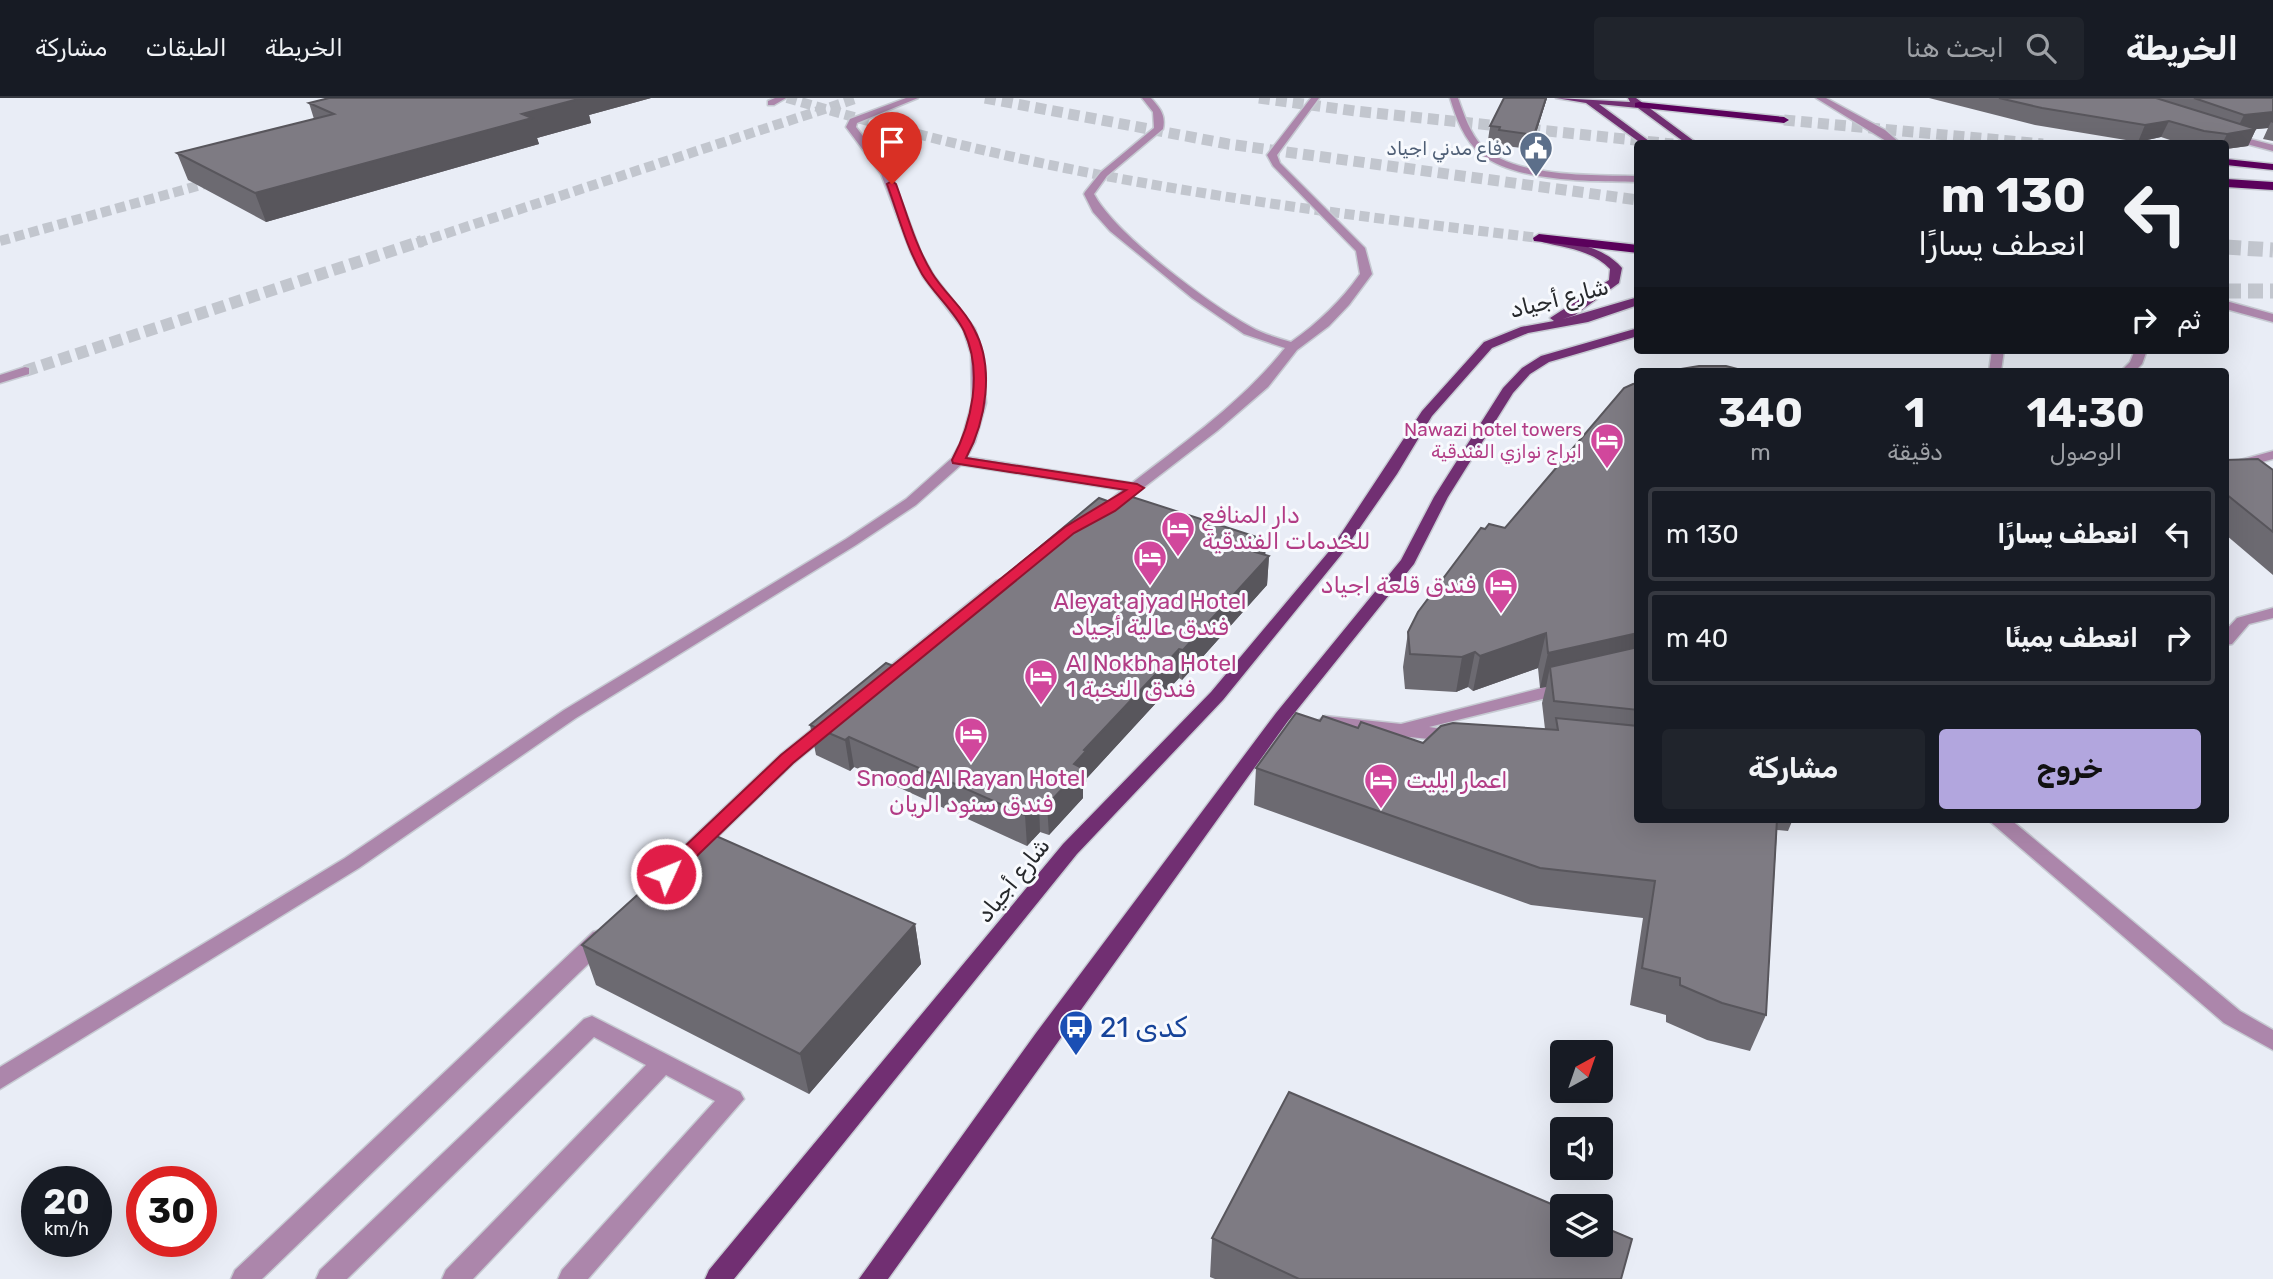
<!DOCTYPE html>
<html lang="ar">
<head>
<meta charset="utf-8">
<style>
	body { margin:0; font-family:Rubik,Vazirmatn,sans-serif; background:#20242c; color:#f1f3f6; direction:rtl; height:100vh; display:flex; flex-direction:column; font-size:26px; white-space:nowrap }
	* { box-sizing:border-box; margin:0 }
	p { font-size:23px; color:#9ea1a6 }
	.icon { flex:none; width:38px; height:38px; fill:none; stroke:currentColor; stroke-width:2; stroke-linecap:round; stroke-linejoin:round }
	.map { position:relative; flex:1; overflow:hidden; direction:ltr }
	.side { position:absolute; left:1634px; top:270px; width:595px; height:455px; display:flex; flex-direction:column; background:#171b24; border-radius:7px; box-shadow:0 7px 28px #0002; direction:rtl }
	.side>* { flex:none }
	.hud { position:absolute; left:1634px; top:42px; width:595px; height:214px; border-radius:7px; box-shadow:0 7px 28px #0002; direction:rtl; background:#171b24; color:#f1f3f6; overflow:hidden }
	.needle { width:46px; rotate:40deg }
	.fabs { position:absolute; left:1550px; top:942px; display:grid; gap:14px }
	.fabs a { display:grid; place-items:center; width:63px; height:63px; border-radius:7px; background:#171b24; box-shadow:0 7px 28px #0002; font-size:35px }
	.speed { position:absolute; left:21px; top:1068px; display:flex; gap:14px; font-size:35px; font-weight:700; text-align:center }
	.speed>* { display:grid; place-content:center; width:91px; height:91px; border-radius:50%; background:#171b24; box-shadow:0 7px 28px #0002; line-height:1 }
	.speed small { font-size:18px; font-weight:400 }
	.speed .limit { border:10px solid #d22; background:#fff; color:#111 }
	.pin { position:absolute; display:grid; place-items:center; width:60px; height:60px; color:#fff; margin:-72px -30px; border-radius:50% 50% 50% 0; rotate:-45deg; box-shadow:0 0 7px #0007 }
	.pin .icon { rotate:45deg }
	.me { position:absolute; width:77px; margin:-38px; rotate:46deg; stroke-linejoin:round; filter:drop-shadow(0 0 5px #0008) }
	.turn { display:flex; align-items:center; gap:24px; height:147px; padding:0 28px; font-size:32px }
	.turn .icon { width:91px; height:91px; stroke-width:2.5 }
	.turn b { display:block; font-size:49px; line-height:60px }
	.then { display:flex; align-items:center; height:66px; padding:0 28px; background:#0003; gap:14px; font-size:26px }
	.eta { display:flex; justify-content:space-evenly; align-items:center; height:119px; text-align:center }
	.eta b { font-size:42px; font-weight:700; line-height:49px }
	.button { display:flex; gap:14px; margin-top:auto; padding:14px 28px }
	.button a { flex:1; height:80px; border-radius:7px; background:#b2a6de; color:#111; font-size:28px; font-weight:700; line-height:80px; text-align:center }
	.button a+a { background:#20242c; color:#f1f3f6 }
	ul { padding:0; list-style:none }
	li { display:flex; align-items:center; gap:21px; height:94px; margin:0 14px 10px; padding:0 14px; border:4px solid #363941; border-radius:7px }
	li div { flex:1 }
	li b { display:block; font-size:26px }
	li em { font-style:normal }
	header { display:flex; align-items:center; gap:42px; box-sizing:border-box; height:98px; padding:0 35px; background:#171b24; border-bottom:2px solid #363941 }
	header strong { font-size:33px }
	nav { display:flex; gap:38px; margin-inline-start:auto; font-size:24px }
	.search { width:490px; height:63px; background:#20242c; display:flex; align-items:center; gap:18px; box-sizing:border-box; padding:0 24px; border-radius:7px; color:#9ea1a6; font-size:26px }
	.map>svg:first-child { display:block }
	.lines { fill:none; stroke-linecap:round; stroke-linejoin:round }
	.minor-tunnel-far1 { stroke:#c2c6ce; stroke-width:10; stroke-dasharray:10 5; stroke-linecap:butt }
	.minor-tunnel { stroke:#c2c6ce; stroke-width:12; stroke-dasharray:12 6; stroke-linecap:butt }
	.major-tunnel { stroke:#c2c6ce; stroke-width:10; stroke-dasharray:10 5; stroke-linecap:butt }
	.highway-tunnel-far1 { stroke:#c2c6ce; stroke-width:11; stroke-dasharray:11 6; stroke-linecap:butt }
	.highway-tunnel { stroke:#c2c6ce; stroke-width:15; stroke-dasharray:15 7; stroke-linecap:butt }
	.minor-casing { stroke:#c6cad2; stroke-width:3 }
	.major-casing { stroke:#c6cad2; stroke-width:3 }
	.highway-casing { stroke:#c6cad2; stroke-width:3 }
	.minor { fill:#ac86ab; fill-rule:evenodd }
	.major { fill:#712f72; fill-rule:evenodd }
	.highway { fill:#5b015c; fill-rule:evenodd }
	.wall { fill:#6c6a71 }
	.shaded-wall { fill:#58565c }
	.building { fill:#7e7b83; stroke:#58565c; stroke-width:2 }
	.route { fill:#e11d48; stroke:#92132f; stroke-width:2 }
	.labels { text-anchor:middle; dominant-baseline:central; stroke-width:6; stroke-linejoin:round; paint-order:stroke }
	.far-service-label { font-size:19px; fill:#4e5e75; stroke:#f8fafe; text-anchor:end }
	.far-hotel-label { font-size:19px; fill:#b23c85; stroke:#f8fafe; text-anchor:end }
	.street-label { font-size:23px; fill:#27292c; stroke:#f8fafe }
	.hotel-label { font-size:23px; fill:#b23c85; stroke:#f8fafe; text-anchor:start }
	.near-transit-label { font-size:28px; fill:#164399; stroke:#f8fafe; text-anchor:start }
</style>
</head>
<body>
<header>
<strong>الخريطة</strong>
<div class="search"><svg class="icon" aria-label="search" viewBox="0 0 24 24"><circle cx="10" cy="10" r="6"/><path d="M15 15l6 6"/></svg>ابحث هنا</div>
<nav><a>الخريطة</a><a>الطبقات</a><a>مشاركة</a></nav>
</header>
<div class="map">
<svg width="2273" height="1181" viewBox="0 0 2273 1181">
	<rect width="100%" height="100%" fill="#e9edf6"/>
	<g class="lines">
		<path class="minor-tunnel-far1" d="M 0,143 L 219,82
			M 417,145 L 858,0"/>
		<path class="minor-tunnel" d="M 25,273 L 422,143"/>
		<path class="major-tunnel" d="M 787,0 C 879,27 971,51 1065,70 C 1222,102 1381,121 1539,140"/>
		<path class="highway-tunnel-far1" d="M 985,0 L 1228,46 L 1638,102
			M 1259,0 L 1355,13 L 1673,46
			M 1784,22 L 2043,46"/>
		<path class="highway-tunnel" d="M 2226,149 L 2273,152
			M 2226,193 L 2273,193"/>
		<g class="minor-casing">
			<path id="minor" d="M 775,0 L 786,0 L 774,7 L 768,7 L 768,3 Z
				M 906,0 L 918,0 L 857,25 L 856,29 L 891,75 L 921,155 L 934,178 L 975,231 L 983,256 L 986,305 L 975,344 L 967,359 L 1132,385 C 1186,343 1242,304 1285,250 L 1244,236 L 1192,200 L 1110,133 L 1093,114 L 1084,96 L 1085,94 L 1101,74 L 1154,30 L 1153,14 L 1142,0 L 1151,0 C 1160,10 1166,17 1163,31 L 1107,78 L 1094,96 C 1115,136 1209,206 1251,229 C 1263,236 1278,240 1291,244 C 1319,224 1340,204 1360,176 L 1356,153 L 1273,68 L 1267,57 L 1311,0 L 1319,0 L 1277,57 L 1280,65 L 1365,150 L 1372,176 L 1349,207 L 1329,228 L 1297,252 L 1268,289 L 1217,333 L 1112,414 L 1107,415 L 1100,411 L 1122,392 L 961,367 L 916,407 L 856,447 L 576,620 L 359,770 L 0,991 L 0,969 L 345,760 L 564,612 L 846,441 L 906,401 L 952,360 L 961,344 L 972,305 L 971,256 L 963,231 L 923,179 L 911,155 L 881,76 L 846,29 L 850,21 Z
				M 1450,0 L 1458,0 C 1464,17 1470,35 1482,48 C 1514,80 1595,77 1638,78 L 1638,84 C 1593,83 1517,85 1481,56 C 1464,42 1456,20 1450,0 Z
				M 1816,0 L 1826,0 L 1885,32 L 1901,46 L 1891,46 Z
				M 2227,35 L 2273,47 L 2273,53 L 2224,40 L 2224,36 Z
				M 2226,203 L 2273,216 L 2273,224 L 2226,211 Z
				M 1992,252 L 2004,252 L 2001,273 L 1989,273 Z
				M 2135,252 L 2147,252 L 2142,266 L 2135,273 L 2121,273 L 2130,264 Z
				M 25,269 L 29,270 L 29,276 L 0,285 L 0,277 Z
				M 2273,353 L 2273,361 L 2226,374 L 2226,366 Z
				M 1002,481 L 1008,483 L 1010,486 L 1008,489 L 886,589 L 874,589 L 871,585 L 874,581 L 996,483 Z
				M 2273,510 L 2273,520 L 2249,526 L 2232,546 L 2226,547 L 2226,532 L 2237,520 Z
				M 1565,584 L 1574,590 L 1571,594 L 1429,629 L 1463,634 L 1466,638 L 1457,644 L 1325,630 L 1316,624 L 1325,618 L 1401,626 Z
				M 831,619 L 837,621 L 840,625 L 837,629 L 794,665 L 701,755 L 687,755 L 684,750 L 687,745 L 780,657 L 825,621 Z
				M 1987,721 L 2010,721 L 2240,913 L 2273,932 L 2273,952 L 2224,925 Z
				M 601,832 L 609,834 L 612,840 L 609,846 L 262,1181 L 231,1181 L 235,1172 L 593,834 Z
				M 592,918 L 740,994 L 744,1001 L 588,1181 L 558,1181 L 562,1172 L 715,1003 L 666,977 L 473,1181 L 442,1181 L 446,1172 L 646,967 L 594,939 L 347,1181 L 316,1181 L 320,1172 L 584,921 Z"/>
		</g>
		<g class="major-casing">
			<path id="major" d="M 1556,0 L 1630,4 L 1628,0 L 1636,0 L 1698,46 L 1687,46 L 1638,10 L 1599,6 L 1653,46 L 1642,46 L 1586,5 Z
				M 1546,139 C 1573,145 1603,148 1622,170 L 1619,185 L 1575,217 L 1563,221 L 1638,199 L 1638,207 L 1588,224 L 1528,235 L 1492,250 L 1432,318 L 1397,376 L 1341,457 L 1223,602 L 1077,756 L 734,1181 L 705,1181 L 709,1172 L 1063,746 L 1211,594 L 1331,451 L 1422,313 L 1484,244 L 1521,229 L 1554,223 L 1550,220 L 1609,182 L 1610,171 C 1592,152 1566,150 1542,144 L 1541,142 Z
				M 1638,230 L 1638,238 L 1549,264 L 1530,276 L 1513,295 L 1448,399 L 1414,466 L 1288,623 L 888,1181 L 859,1181 L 1036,935 L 1276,615 L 1401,462 L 1434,399 L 1503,290 L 1522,270 L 1541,258 Z"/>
		</g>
		<g class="highway-casing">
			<path id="highway" d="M 1639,4 L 1784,19 L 1789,22 L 1784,25 L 1635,9 L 1635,5 Z
				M 2226,61 L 2273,66 L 2273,72 L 2226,67 Z
				M 2226,81 L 2273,84 L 2273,92 L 2226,89 Z
				M 1539,136 L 1638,147 L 1638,155 L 1534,143 L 1533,140 Z"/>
		</g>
		<use href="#minor" class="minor"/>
		<use href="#major" class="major"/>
		<use href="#highway" class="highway"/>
	</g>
	<path class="wall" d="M 329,0 L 651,0 L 589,17 L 591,25 L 537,40 L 539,46 L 266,124 L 188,82 L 177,55 L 314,21 L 309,5 Z
		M 1547,0 L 1531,51 L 1497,47 L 1498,43 L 1488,42 L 1490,28 Z
		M 1929,0 L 2273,0 L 2273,43 L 2263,41 L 2268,30 L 2256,31 L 2248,48 L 2226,51 L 2226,46 L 2182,46 L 2161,39 L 2138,44 L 2035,27 Z
		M 1638,285 L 1638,721 L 1793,721 L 1788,733 L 1777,732 L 1766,917 L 1750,953 L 1707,942 L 1666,924 L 1666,917 L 1630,907 L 1643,820 L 1531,807 L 1254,707 L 1256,670 L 1320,623 L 1358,630 L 1423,645 L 1545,631 L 1542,605 L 1546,589 L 1540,590 L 1538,570 L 1473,593 L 1468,589 L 1456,594 L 1405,591 L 1403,569 L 1408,534 L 1485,431 L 1505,430 Z
		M 2226,362 L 2273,372 L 2273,477 L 2226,437 Z
		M 1113,405 L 1266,442 L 1265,457 L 1269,458 L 1267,487 L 1182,582 L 1179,580 L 1087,680 L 1087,683 L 1083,688 L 1083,700 L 1049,737 L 1040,734 L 1027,748 L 854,669 L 850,673 L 816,657 L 810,627 L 905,573 L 984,506 L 983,496 Z
		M 915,826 L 921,866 L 809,996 L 596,887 L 582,847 Z
		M 1212,1140 L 1621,1181 L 1215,1181 L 1210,1179 Z"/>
	<path class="shaded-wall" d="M 574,0 L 651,0 L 589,17 L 591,25 L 537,40 L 539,46 L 266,124 L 255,95 Z
		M 1546,0 L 1547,0 L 1531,51 L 1534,37 Z
		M 2273,14 L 2273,25 L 2271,24 L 2268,30 L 2236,33 L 2244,17 Z
		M 2169,23 L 2161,39 L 2138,44 L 2145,27 Z
		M 2256,31 L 2248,48 L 2226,51 L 2226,46 L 2222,46 L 2227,36 Z
		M 1266,442 L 1265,463 L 1269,458 L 1267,487 L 1182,582 L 1183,552 L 1255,454 Z
		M 1546,535 L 1538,570 L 1473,593 L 1480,558 Z
		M 1638,535 L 1638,567 L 1550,569 L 1546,589 L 1540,590 L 1548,555 Z
		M 1179,551 L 1179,580 L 1087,680 L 1087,683 L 1083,688 L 1083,700 L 1049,737 L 1047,707 L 1074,666 L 1084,652 Z
		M 1475,554 L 1468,589 L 1456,594 L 1462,559 Z
		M 849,639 L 854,669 L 850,673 L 845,642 Z
		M 1039,703 L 1040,734 L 1027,748 L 1025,717 Z
		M 915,826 L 921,866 L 809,996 L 800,956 Z"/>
	<path class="building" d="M 329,0 L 582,0 L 522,16 L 532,20 L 255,95 L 177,55 L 334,16 L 309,5 Z
		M 1504,0 L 1546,0 L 1534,37 L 1499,32 L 1500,29 L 1490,28 Z
		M 1999,0 L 2156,0 L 2256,31 L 2227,36 L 2204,33 L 2169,23 L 2145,27 L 2042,10 Z
		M 2194,0 L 2273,0 L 2273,14 L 2244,17 Z
		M 1699,268 L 1726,268 L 1745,273 L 1675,272 Z
		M 1638,285 L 1638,535 L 1548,555 L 1546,535 L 1480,558 L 1475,554 L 1462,559 L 1410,556 L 1408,534 L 1418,514 L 1481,430 L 1485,431 L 1489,426 L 1505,430 L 1624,290 L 1633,286 Z
		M 2258,361 L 2273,372 L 2273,434 L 2226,396 L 2226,362 Z
		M 1123,396 L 1266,442 L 1255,454 L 1269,458 L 1183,552 L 1179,551 L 1084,652 L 1086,653 L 1074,666 L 1082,670 L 1047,707 L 1039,703 L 1025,717 L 849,639 L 845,642 L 810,627 L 886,565 L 905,573 L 991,499 L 983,496 L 1099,400 L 1113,405 Z
		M 1638,549 L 1638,612 L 1554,603 L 1550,569 Z
		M 1296,615 L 1320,623 L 1323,618 L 1358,630 L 1361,624 L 1423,645 L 1441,628 L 1453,625 L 1558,632 L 1556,620 L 1638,628 L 1638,721 L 1777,721 L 1766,917 L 1722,905 L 1680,887 L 1680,880 L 1642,870 L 1655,783 L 1540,770 L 1256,670 Z
		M 707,734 L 915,826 L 800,956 L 582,847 Z
		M 1289,994 L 1563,1111 L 1563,1146 L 1601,1146 L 1601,1128 L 1632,1141 L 1621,1181 L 1299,1181 L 1212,1140 Z"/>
	<path class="route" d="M 892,83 L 896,86 C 907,116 915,147 932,175 C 944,195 964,210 974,231 C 995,269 986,323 966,360 L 1137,386 L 1144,390 L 1115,413 L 1074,435 L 793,665 L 673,781 L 660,781 L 657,776 L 660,772 L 781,657 L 1065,429 L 1126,392 L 953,365 L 952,362 C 972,325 983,274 964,233 C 954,212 934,196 922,176 C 906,148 898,116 887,86 Z"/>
	<defs>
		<g id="civic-pin" transform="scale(1.75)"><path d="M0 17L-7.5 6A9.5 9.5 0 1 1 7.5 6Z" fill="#5c6f8a" stroke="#f8fafe"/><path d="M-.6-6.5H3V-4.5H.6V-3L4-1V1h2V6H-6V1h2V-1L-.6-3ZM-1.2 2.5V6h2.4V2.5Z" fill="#fff"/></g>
		<g id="hotel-pin" transform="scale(1.75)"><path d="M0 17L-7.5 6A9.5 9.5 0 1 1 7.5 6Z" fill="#d1479c" stroke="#f8fafe"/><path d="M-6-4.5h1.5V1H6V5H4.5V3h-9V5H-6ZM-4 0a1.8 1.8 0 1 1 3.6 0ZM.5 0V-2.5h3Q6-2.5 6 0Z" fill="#fff"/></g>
		<g id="bus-pin" transform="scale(1.75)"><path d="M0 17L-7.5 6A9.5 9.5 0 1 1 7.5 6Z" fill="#1a4fb4" stroke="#f8fafe"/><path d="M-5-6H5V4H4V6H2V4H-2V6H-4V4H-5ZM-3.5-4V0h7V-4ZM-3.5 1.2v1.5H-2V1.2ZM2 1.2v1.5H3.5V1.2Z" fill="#fff"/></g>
	</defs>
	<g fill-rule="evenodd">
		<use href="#civic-pin" x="1536" y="50"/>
		<use href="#hotel-pin" x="1607" y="342"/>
		<use href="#hotel-pin" x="1178" y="430"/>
		<use href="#hotel-pin" x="1150" y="459"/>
		<use href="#hotel-pin" x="1501" y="487"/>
		<use href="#hotel-pin" x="1041" y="578"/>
		<use href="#hotel-pin" x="971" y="636"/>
		<use href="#hotel-pin" x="1381" y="682"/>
		<use href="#bus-pin" x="1076" y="929"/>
	</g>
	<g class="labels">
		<g class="far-service-label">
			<text x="1512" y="50">دفاع مدني اجياد</text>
		</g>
		<g class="far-hotel-label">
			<text x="1582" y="331">Nawazi hotel towers<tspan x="1582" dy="22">ابراج نوازي الفندقية</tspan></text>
		</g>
		<g class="street-label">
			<text transform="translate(1559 200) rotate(-14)">شارع أجياد</text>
			<text transform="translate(1013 782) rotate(-51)">شارع أجياد</text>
		</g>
		<g class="hotel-label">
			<text x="1202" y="417">دار المنافع<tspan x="1202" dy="26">للخدمات الفندقية</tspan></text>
			<text x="1476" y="487" text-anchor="end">فندق قلعة اجياد</text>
			<text x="1150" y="503" text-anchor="middle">Aleyat ajyad Hotel<tspan x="1150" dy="26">فندق عالية أجياد</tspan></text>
			<text x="1066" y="565">Al Nokbha Hotel<tspan x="1066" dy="26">1 فندق النخبة</tspan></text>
			<text x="971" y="680" text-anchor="middle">Snood Al Rayan Hotel<tspan x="971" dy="26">فندق سنود الريان</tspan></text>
			<text x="1406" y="682">اعمار ايليت</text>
		</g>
		<g class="near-transit-label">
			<text x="1100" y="929">كدى 21</text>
		</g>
	</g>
</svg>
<div class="fabs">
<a><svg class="needle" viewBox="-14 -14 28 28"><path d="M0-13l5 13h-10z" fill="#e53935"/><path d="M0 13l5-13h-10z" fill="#9ea1a6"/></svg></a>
<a><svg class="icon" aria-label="sound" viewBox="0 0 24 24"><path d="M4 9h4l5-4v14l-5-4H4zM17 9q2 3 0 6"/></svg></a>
<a><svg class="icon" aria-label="layers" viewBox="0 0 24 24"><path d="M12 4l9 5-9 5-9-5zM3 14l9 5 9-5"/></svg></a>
</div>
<div class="speed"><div>20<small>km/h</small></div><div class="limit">30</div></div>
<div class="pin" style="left:892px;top:86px;background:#d93025"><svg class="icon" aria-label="arrive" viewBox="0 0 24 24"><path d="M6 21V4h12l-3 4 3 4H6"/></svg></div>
<svg class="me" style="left:666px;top:776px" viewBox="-20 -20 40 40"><circle r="17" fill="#e11d48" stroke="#fff" stroke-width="3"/><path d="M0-11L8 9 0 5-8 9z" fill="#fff"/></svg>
<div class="hud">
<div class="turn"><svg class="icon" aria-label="left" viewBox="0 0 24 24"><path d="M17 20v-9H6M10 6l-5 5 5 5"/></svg><div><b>130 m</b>انعطف يسارًا</div></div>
<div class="then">ثم<svg class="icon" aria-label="right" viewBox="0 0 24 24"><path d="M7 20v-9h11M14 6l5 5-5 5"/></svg></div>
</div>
<section class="side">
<div class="eta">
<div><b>14:30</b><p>الوصول</p></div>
<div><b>1</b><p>دقيقة</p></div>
<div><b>340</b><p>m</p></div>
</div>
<ul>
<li><svg class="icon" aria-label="left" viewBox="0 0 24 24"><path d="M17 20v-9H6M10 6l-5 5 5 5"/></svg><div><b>انعطف يسارًا</b></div><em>130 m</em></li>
<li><svg class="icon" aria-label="right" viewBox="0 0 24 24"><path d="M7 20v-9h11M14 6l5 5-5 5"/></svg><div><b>انعطف يمينًا</b></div><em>40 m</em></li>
</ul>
<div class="button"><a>خروج</a><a>مشاركة</a></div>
</section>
</div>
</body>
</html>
